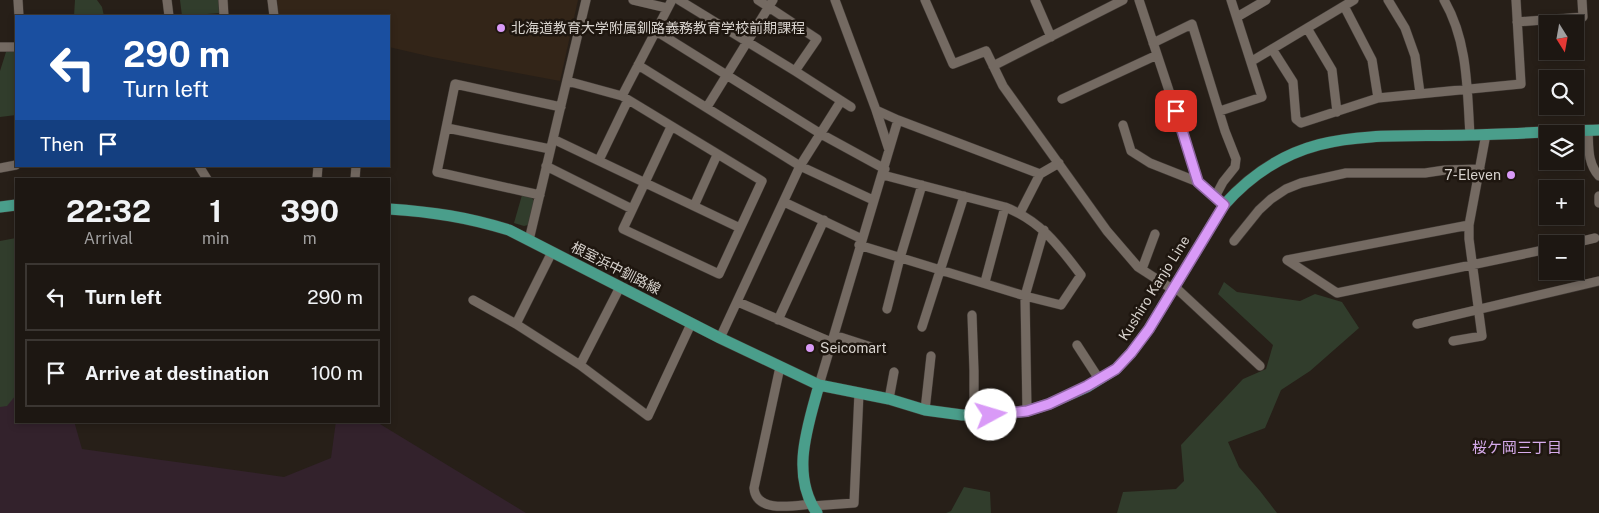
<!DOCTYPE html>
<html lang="en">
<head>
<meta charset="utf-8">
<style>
	body { margin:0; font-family:"Public Sans","Noto Sans JP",sans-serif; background:#25201b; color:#f1f3f6; height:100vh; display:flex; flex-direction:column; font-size:19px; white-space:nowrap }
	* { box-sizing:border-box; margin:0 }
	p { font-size:16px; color:#a09f9f }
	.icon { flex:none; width:28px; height:28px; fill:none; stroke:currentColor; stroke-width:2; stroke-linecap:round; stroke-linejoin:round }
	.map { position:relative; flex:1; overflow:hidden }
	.drawer { position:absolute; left:15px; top:178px; width:375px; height:245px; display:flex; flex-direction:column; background:#1d1712; border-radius:0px; box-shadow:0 2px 8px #0003,0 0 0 1px #3b3632 }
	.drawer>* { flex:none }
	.banner { position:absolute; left:15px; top:15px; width:375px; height:152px; border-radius:0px; box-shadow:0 2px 8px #0003,0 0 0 1px #3b3632; background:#1a4fa0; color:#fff; overflow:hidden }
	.needle { width:32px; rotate:169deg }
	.fabs { position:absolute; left:1539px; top:15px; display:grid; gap:10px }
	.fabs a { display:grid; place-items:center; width:45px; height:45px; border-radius:0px; background:#1d1712; box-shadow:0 2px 8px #0003,0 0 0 1px #3b3632; font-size:25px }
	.pin { position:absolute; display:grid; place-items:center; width:42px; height:42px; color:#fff; margin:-21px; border-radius:10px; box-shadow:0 2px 8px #0006 }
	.me { position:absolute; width:55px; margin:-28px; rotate:84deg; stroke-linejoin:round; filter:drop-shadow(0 0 4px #0008) }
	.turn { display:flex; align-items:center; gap:18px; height:105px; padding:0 25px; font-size:22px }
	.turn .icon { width:65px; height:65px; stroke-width:2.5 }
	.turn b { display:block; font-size:35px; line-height:42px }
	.then { display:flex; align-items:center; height:48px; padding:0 25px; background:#0003; gap:10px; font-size:19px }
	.eta { display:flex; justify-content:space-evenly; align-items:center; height:85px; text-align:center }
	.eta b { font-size:30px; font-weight:700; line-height:35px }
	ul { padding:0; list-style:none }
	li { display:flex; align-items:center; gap:15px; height:68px; margin:0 10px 8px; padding:0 15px; border:2px solid #3b3632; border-radius:0px }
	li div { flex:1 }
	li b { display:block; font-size:19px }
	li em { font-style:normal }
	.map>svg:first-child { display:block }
	.industrial { fill:#33222c }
	.education { fill:#332518 }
	.green { fill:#313d2c }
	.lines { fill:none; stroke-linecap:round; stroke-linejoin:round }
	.minor-casing { stroke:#403934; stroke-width:10 }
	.major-casing { stroke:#403934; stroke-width:12 }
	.minor { stroke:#746a62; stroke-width:9 }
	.major { stroke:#4a9e8b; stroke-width:11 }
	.route-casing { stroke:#8d64a1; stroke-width:12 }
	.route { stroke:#d99af7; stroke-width:9 }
	.poi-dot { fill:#d99af7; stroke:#1e160f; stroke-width:2 }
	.labels { text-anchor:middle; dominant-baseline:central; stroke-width:5; stroke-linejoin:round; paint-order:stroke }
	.poi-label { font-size:14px; fill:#d8d3ce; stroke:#1e160f; text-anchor:start }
	.street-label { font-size:14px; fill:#d8d3ce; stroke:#1e160f }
	.neighbourhood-label { font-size:15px; fill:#d6abeb; stroke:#1e160f }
</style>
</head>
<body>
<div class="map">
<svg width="1599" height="513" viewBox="0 0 1599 513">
	<rect width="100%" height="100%" fill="#271f18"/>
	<path class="industrial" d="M 16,396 L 16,421 L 74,421 L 82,449 L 284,477 L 331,458 L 336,421 L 375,421 L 526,513 L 0,513 L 0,399 Z"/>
	<path class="education" d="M 277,0 L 578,0 L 560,81 L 432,57 L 389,47 L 389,16 L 278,16 Z"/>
	<path class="green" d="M 75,0 L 97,0 L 102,7 L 104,16 L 74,16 Z
		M 180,0 L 219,0 L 220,13 L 182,16 Z
		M 6,52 L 14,52 L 16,54 L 16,115 L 0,117 L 0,71 Z
		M 522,195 L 531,197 L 535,202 L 528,225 L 524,226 L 514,223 Z
		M 16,238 L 16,395 L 7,406 L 0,407 L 0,241 Z
		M 1224,282 L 1237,292 L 1300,301 L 1315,294 L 1342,302 L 1359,328 L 1310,371 L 1281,390 L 1265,428 L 1228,442 L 1239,467 L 1260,491 L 1277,513 L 1117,513 L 1123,492 L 1176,489 L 1184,481 L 1181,445 L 1243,379 L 1266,369 L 1273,345 L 1218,294 Z
		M 964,487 L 990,492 L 991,513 L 946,513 L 951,511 Z"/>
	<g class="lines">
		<g class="minor-casing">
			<path id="minor" d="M 18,0 L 19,16
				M 167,0 L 169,16
				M 223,0 L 224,16
				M 272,0 L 274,16
				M 633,0 L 667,8
				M 679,0 L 795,71 L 851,107
				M 758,0 L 817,39 L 795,71
				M 835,0 L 876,110 L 889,150
				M 925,0 L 953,64 L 986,51 L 1003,86 L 1107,231 L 1138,267 L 1172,289
				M 1035,0 L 1051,37
				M 1139,0 L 1188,148 L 1198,182
				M 1388,0 L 1405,28 L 1415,56 L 1420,93
				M 1444,0 C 1468,41 1467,89 1470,135
				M 1344,6 L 1372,60 L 1378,98
				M 1237,17 L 1266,0
				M 1517,22 L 1583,17 L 1582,0
				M 1307,28 L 1332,70 L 1337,112
				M 656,31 L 821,134 L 885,169
				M 1153,43 L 1192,24 L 1225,131 L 1236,159 L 1235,167 L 1223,182 L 1215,197
				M 0,47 L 16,47
				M 1272,49 L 1293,82 L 1296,119 L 1301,123 L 1378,98 L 1521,84 L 1516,0
				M 1252,61 L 1354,0
				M 638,65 L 800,166 L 873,200
				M 993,66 L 1123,0
				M 567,81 L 622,96 L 762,181 L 719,274 L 623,229 L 671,127
				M 622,96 L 672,0
				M 1062,99 L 1157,55
				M 707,107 L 773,0
				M 876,110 L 898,120 L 1040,174
				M 1220,111 L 1262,97 L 1231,0
				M 1123,125 L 1131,151 L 1150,163 L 1198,182 L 1219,201
				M 447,128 L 550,149
				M 1588,130 C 1589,146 1587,163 1599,176
				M 553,139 L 740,228
				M 599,160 L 628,100
				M 199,166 L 207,179
				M 546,166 L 632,209
				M 0,168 L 16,165
				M 317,179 L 318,166
				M 355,179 L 356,166
				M 540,195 L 437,172 L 455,84 L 561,107
				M 1599,196 L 1599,203
				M 784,202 L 862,239
				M 694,206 L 717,155
				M 1020,213 L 1040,174 L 1059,163
				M 1469,225 L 1287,260 L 1337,293 L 1548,249
				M 529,240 L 586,0
				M 1234,241 L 1259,210 L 1271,199 L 1286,189 L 1301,183 L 1346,173 L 1425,173 L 1445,170 L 1480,169
				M 1570,244 L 1595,238
				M 859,245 L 1025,296 L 1061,305 L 1081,275 C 1059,246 1041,221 1005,207 L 883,175
				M 1142,269 L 1155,234
				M 985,282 L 1005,207
				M 1174,286 L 1260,366
				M 473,300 L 516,324 L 580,365 L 648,416 L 691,324
				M 738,302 L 831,342
				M 887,309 L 900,258 L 922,185
				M 972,315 L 974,371 L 974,415
				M 778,320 L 824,220
				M 516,324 L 552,252
				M 1417,324 L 1599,281
				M 922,327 L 964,196
				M 834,335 L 871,347
				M 720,338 L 800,166 L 841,101
				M 1453,341 L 1482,336 L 1469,239 L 1469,225 L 1486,134
				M 1077,345 L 1099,379
				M 580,365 L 620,287
				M 780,367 L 754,488 C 756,513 792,506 811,504
				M 819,385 C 845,296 872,208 898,120
				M 889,399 L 894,372
				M 925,410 L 931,356
				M 1027,411 L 1025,296 L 1044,230
				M 812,506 L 854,503 L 859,393"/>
		</g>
		<g class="major-casing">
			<path id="major" d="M 0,207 L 16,205
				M 389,209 C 433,212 467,217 509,230 L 720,338 L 819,385 L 889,399 L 925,410 L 962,415 L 991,415 L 1027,411 L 1049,404 L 1087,387 L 1116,369 L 1131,353 L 1149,329 L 1224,205 C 1296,124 1372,138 1470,135 C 1513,134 1556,131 1599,130
				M 817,513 C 790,474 808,426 819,385"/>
		</g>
		<use href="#minor" class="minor"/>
		<use href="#major" class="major"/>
	</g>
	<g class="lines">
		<g class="route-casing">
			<path id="route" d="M 991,415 L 1027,411 L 1049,404 L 1087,386 L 1116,369 L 1131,353 L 1149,329 L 1224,205 L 1198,182 L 1176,111"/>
		</g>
		<use href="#route" class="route"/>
	</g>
	<g class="poi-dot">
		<circle cx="501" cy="28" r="5"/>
		<circle cx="1511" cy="175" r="5"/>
		<circle cx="810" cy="348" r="5"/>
	</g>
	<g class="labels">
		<g class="poi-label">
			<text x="511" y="28">北海道教育大学附属釧路義務教育学校前期課程</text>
			<text x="1501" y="175" text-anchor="end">7-Eleven</text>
			<text x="820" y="348">Seicomart</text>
		</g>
		<g class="street-label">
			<text transform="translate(616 268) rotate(27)">根室浜中釧路線</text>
			<text transform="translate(1154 288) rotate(-58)">Kushiro Kanjo Line</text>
		</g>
		<g class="neighbourhood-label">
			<text x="1517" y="447">桜ケ岡三丁目</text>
		</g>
	</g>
</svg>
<div class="fabs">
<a><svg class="needle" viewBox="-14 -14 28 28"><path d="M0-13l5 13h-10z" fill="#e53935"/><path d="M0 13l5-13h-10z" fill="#a09f9f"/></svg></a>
<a><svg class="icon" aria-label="search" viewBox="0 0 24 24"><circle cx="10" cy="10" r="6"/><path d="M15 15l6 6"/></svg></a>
<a><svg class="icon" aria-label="layers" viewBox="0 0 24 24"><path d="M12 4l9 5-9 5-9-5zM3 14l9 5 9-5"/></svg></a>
<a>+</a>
<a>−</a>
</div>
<div class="pin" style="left:1176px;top:111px;background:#d93025"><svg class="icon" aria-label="arrive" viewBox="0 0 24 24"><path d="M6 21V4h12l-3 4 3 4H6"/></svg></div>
<svg class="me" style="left:991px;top:415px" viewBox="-20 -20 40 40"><circle r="19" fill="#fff"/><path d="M0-13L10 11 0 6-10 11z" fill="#d99af7"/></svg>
<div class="banner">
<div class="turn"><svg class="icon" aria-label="left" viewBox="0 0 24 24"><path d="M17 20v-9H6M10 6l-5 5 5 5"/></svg><div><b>290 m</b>Turn left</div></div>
<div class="then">Then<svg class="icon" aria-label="arrive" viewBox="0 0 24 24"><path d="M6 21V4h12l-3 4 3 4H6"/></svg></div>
</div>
<section class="drawer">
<div class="eta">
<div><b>22:32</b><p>Arrival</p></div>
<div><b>1</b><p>min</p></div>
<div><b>390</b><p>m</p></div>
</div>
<ul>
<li><svg class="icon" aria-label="left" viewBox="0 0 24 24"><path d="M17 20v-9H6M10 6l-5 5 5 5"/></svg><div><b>Turn left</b></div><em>290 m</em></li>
<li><svg class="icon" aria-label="arrive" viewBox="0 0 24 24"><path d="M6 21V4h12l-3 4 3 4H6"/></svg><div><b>Arrive at destination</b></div><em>100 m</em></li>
</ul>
</section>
</div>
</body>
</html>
